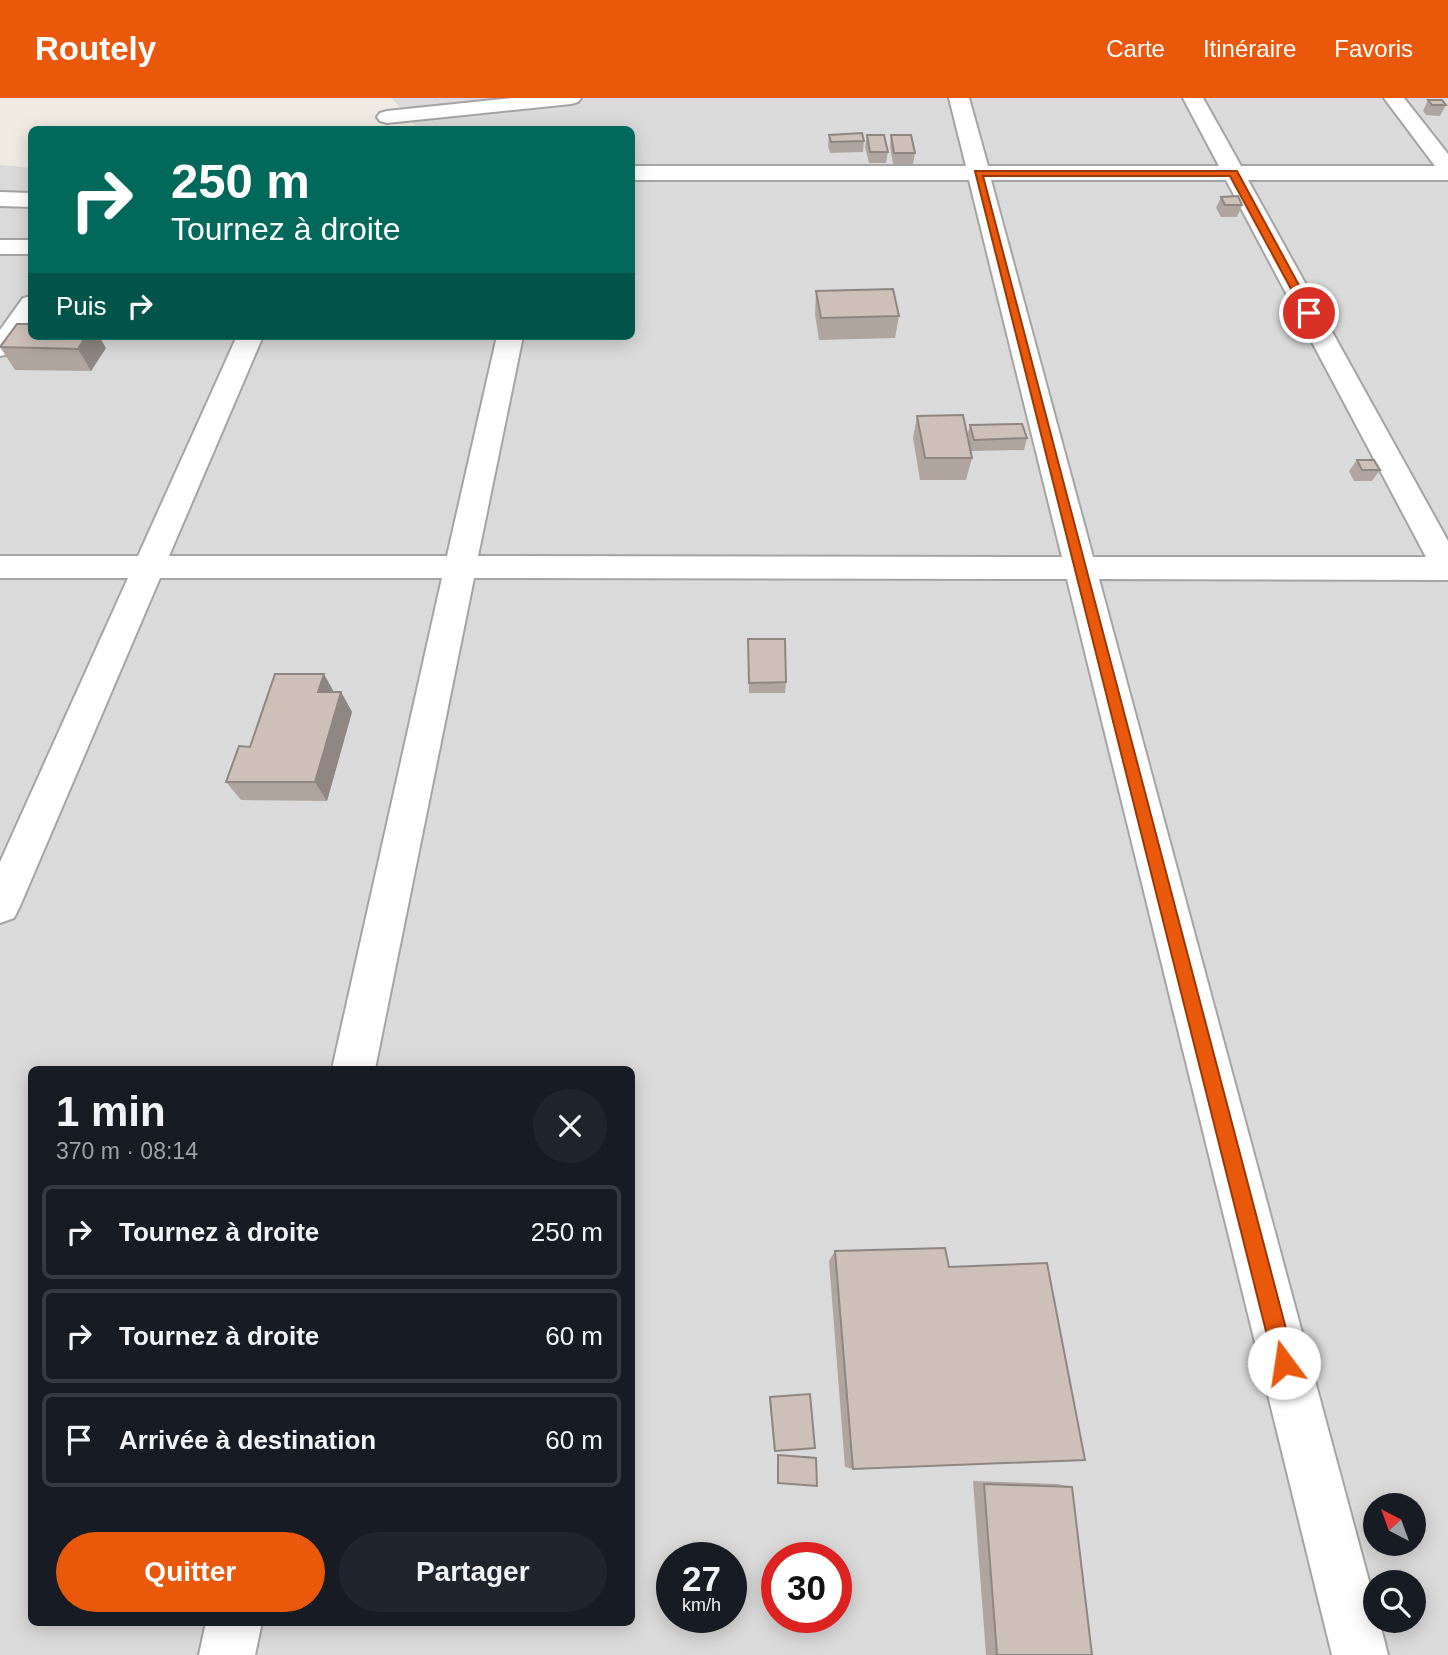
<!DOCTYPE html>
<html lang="fr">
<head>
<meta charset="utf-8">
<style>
	body { margin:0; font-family:Arial,sans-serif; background:#20242c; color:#f1f3f6; height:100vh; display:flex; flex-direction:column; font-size:26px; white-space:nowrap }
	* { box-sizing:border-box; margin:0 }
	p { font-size:23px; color:#9ea1a6 }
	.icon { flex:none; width:38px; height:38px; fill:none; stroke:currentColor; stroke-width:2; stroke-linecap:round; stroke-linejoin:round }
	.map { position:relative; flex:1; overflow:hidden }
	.details { position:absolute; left:28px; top:968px; width:607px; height:560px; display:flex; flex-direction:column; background:#171b24; border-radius:10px; box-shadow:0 4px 18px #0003 }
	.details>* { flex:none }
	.guide { position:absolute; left:28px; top:28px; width:607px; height:214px; border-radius:10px; box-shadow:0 4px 18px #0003; background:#00695c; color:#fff; overflow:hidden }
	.needle { width:46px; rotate:319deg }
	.controls { position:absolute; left:1363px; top:1395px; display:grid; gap:14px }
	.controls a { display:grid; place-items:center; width:63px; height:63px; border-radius:50%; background:#171b24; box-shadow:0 4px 18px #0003; font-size:35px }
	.speed { position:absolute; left:656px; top:1444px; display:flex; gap:14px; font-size:35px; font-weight:700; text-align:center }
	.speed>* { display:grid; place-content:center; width:91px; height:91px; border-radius:50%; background:#171b24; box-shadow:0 4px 18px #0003; line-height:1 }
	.speed small { font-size:18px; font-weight:400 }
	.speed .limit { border:10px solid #d22; background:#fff; color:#111 }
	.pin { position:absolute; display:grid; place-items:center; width:60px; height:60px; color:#fff; margin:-30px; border:4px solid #fff; border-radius:50%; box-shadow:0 2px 7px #0007 }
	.me { position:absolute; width:77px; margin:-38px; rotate:346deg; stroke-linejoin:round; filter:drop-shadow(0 0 5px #0008) }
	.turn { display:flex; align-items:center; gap:24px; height:147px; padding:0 28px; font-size:32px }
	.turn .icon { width:91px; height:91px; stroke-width:2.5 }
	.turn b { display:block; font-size:49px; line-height:60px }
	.then { display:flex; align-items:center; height:66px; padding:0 28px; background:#0003; gap:14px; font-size:26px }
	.round { display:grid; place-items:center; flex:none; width:74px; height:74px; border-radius:37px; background:#20242c }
	.summary { display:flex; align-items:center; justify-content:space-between; height:119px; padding:0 28px }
	h1 { font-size:42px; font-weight:700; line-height:52px }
	.cta { display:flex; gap:14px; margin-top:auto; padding:14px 28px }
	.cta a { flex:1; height:80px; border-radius:42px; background:#ea580c; color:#fff; font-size:28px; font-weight:700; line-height:80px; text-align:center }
	.cta a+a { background:#20242c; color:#f1f3f6 }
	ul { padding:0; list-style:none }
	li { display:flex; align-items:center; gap:21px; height:94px; margin:0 14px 10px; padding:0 14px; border:4px solid #363941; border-radius:10px }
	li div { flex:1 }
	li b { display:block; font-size:26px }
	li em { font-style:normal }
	header { display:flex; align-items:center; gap:42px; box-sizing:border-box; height:98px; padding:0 35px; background:#ea580c; color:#fff }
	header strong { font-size:33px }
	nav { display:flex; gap:38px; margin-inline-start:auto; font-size:24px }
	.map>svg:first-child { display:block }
	.residential { fill:#dbdada; fill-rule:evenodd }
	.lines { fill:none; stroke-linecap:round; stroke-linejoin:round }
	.street-casing { stroke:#a4a4a4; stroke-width:4 }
	.street { fill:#fff; fill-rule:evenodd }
	.wall { fill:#afa59e }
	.shaded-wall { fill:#8f8681 }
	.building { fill:#ccc0b8; stroke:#8f8681; stroke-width:2 }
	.route { fill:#ea580c; stroke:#983908; stroke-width:2 }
</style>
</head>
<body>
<header>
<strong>Routely</strong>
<nav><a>Carte</a><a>Itinéraire</a><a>Favoris</a></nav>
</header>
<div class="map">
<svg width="1448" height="1557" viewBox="0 0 1448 1557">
	<rect width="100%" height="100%" fill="#efeae2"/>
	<path class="residential" d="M 392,0 L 1448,0 L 1448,1557 L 0,1557 L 0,67 L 31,70 L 32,238 L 632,238 L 632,32 L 418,31 ZM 32,971 L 632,971 L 632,1524 L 32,1524 ZM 1376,1407 L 1414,1407 L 1414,1446 L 1376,1446 ZM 672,1460 L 732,1460 L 732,1519 L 672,1519 ZM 777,1460 L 836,1460 L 836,1519 L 777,1519 ZM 1376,1484 L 1414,1484 L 1414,1522 L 1376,1522 Z"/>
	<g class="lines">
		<g class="street-casing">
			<path id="street" d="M 512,0 L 581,0 L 578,4 L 571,6 L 387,25 L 380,23 L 377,19 L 380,15 L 387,13 Z
				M 949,0 L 969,0 L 988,68 L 1219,68 L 1183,0 L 1203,0 L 1241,68 L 1435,68 L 1384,0 L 1404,0 L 1448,56 L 1448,82 L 1248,82 L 1448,443 L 1448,482 L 1099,481 L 1376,1509 L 1376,1522 L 1379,1522 L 1388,1557 L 1332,1557 L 1067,481 L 474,480 L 375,971 L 332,971 L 442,480 L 160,480 L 20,808 L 14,820 L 0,825 L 0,764 L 128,480 L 0,480 L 0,458 L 138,458 L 237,238 L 263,238 L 169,458 L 447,458 L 497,238 L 523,238 L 478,458 L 1062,459 L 969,82 L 632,82 L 632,68 L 966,68 ZM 991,82 L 1226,82 L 1426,459 L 1093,459 Z
				M 0,94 L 32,95 L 32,109 L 0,108 Z
				M 0,142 L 32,142 L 32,156 L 0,156 Z
				M 32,198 L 32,224 L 9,256 L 0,258 L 0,232 L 23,200 Z
				M 206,1524 L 262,1524 L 255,1557 L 199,1557 Z"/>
		</g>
		<use href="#street" class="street"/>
	</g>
	<path class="wall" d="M 1428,2 L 1446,7 L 1440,18 L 1426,17 L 1423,13 Z
		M 829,37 L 864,43 L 863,54 L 830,55 L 828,48 Z
		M 867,37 L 888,54 L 886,65 L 869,65 L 865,49 Z
		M 891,37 L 915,55 L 913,66 L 893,66 L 890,48 Z
		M 1221,99 L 1242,107 L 1237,119 L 1221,119 L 1216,110 Z
		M 816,193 L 899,218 L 895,240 L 819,242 L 815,216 Z
		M 0,249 L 106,250 L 91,273 L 15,272 Z
		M 917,318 L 967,338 L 970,327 L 1027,340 L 1024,352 L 971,353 L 969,345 L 972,360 L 966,382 L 920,382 L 913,340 Z
		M 1357,362 L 1380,372 L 1372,383 L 1354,383 L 1349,373 Z
		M 748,541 L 786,584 L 785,595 L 749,595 Z
		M 334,594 L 341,594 L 352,614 L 327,703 L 241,702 L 226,684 L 250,649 Z
		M 835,1153 L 853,1371 L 845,1369 L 829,1163 Z
		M 770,1299 L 775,1353 L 774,1353 L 769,1300 Z
		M 777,1357 L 814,1359 L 816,1360 L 778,1385 L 777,1384 Z
		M 973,1383 L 1057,1386 L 1072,1389 L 1092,1557 L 986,1557 Z"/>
	<path class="shaded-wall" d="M 86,238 L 99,238 L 106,250 L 91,273 L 78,251 Z
		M 324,576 L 335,596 L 318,594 Z
		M 341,594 L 352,614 L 327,703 L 315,684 Z"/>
	<path class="building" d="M 1428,2 L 1442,2 L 1446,7 L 1432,7 Z
		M 862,35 L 864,43 L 831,44 L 829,37 Z
		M 867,37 L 884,37 L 888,54 L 870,54 Z
		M 891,37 L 911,37 L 915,55 L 894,55 Z
		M 1238,98 L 1242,107 L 1225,107 L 1221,99 Z
		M 893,191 L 899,218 L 821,220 L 816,193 Z
		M 17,226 L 32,226 L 32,238 L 86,238 L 78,251 L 0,249 Z
		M 963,317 L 972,360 L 925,360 L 917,318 Z
		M 1022,326 L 1027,340 L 974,342 L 970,327 Z
		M 1357,362 L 1374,362 L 1380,372 L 1362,372 Z
		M 748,541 L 785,541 L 786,584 L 749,585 Z
		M 275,576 L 324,576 L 318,594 L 341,594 L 315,684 L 226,684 L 239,648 L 250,649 Z
		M 945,1150 L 949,1169 L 1047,1165 L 1085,1362 L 853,1371 L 835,1153 Z
		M 810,1296 L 815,1350 L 775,1353 L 770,1299 Z
		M 778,1357 L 816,1360 L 817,1388 L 778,1385 Z
		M 984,1386 L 1072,1389 L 1092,1557 L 997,1557 Z"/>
	<path class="route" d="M 975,73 L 1237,73 L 1314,215 L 1309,218 L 1304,215 L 1230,78 L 983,78 L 1295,1265 L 1292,1273 L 1284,1276 L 1277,1273 L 1274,1265 Z"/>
</svg>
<div class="controls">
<a><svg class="needle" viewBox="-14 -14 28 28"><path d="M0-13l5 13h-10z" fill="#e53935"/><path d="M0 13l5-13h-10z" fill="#9ea1a6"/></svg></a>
<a><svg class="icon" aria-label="search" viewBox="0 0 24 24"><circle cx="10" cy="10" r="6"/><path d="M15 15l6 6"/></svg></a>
</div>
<div class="speed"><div>27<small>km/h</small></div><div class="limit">30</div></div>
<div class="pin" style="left:1309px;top:215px;background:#d93025"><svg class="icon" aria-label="arrive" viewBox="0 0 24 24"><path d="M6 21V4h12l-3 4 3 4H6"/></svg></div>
<svg class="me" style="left:1284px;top:1265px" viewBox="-20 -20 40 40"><circle r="19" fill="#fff"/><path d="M0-13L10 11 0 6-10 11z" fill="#ea580c"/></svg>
<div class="guide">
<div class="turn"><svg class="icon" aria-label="right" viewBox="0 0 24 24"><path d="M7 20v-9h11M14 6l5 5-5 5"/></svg><div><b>250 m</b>Tournez à droite</div></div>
<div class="then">Puis<svg class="icon" aria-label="right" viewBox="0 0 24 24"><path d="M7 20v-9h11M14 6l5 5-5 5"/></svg></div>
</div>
<section class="details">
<div class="summary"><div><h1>1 min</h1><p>370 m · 08:14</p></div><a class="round"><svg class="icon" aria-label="close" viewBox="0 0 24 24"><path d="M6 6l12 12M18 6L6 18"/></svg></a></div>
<ul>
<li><svg class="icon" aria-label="right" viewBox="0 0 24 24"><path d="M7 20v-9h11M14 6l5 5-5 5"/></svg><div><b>Tournez à droite</b></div><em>250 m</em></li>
<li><svg class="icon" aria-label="right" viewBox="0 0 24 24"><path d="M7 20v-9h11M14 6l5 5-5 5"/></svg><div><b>Tournez à droite</b></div><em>60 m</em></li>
<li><svg class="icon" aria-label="arrive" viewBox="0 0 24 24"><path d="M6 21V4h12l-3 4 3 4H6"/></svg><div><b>Arrivée à destination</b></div><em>60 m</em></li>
</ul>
<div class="cta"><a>Quitter</a><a>Partager</a></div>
</section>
</div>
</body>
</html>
